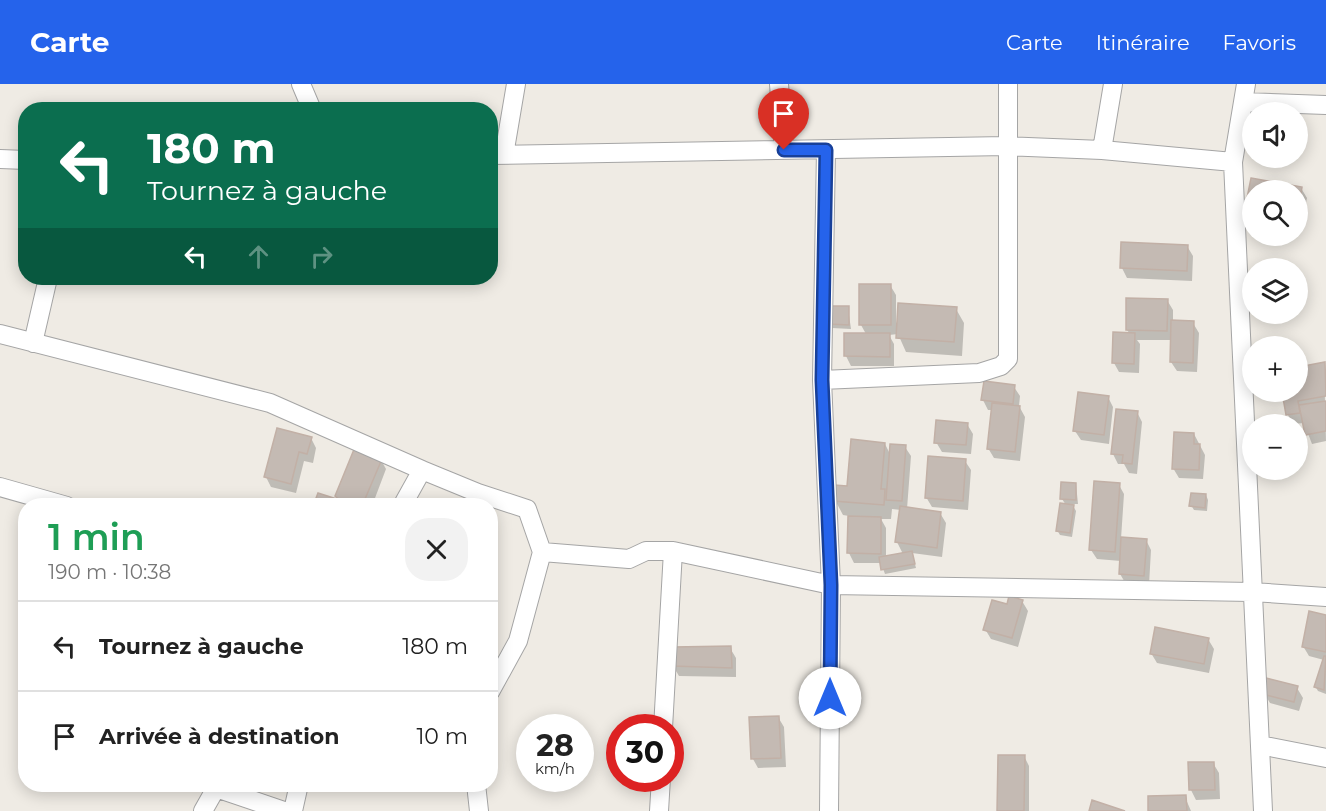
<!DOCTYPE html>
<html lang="fr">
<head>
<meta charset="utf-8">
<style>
	body { margin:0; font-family:Montserrat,sans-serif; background:#f2f2f2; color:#222; height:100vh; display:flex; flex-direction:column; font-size:22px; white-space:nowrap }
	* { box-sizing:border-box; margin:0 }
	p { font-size:20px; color:#767676 }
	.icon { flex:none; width:33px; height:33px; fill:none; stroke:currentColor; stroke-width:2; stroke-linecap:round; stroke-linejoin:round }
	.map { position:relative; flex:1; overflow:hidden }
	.drawer { position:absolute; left:18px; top:414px; width:480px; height:294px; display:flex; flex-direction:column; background:#fff; border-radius:24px; box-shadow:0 3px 15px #0003 }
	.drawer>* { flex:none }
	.top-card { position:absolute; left:18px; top:18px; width:480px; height:183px; border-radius:24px; box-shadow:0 3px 15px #0003; background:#0b6e4f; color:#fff; overflow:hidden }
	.tools { position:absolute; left:1242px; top:18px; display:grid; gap:12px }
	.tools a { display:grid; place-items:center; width:66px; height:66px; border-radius:50%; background:#fff; box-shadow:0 3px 15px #0003; font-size:30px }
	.speed { position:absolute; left:516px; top:630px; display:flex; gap:12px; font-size:30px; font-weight:700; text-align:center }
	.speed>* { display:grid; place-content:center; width:78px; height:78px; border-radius:50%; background:#fff; box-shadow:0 3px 15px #0003; line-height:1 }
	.speed small { font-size:15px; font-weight:400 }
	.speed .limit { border:9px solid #d22; background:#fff; color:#111 }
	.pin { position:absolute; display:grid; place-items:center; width:51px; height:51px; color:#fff; margin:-62px -26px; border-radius:50% 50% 50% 0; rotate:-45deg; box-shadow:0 0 6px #0007 }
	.pin .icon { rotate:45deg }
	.me { position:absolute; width:66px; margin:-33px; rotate:0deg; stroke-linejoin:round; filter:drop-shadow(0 0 4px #0008) }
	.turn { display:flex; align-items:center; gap:21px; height:126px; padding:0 30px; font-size:27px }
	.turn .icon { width:78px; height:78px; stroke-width:2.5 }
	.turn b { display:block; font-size:42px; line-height:51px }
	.lanes { display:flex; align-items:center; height:57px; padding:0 30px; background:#0003; justify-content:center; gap:30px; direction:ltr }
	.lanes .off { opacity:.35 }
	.round { display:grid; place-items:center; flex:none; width:63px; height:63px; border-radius:24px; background:#f2f2f2 }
	.summary { display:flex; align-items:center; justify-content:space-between; height:102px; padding:0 30px }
	h1 { font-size:36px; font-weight:600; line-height:45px; color:#1e9e55 }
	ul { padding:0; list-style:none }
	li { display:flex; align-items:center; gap:18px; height:90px; padding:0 30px; border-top:2px solid #e0e0e0 }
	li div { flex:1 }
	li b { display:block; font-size:22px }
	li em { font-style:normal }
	header { display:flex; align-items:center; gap:36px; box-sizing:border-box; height:84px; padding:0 30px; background:#2563eb; color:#fff }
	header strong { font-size:28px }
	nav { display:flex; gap:33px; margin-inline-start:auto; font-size:21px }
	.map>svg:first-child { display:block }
	.shadow { fill:#0003; fill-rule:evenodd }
	.building { fill:#c4bab3; stroke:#c2b0a6; stroke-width:1.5 }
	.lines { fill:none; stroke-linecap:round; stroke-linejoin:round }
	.street-casing { stroke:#a5a5a5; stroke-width:20 }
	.street { stroke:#fff; stroke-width:18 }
	.route-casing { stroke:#184099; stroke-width:15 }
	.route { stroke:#2563eb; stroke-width:10 }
</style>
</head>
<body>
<header>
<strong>Carte</strong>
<nav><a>Carte</a><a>Itinéraire</a><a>Favoris</a></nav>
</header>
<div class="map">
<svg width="1326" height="727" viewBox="0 0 1326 727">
	<rect width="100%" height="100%" fill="#efebe4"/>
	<path class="shadow" d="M 1252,96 L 1301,104 L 1307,114 L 1302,137 L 1298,136 L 1298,106 L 1252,106 L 1252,127 L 1248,119 Z
		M 1187,162 L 1193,172 L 1192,197 L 1127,194 L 1122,184 Z
		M 890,201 L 896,211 L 896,239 L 956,225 L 964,239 L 962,272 L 906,268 L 898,250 L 889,251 L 894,260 L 894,282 L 851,282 L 846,272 L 866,250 L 861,241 Z
		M 1167,216 L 1173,226 L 1173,238 L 1193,239 L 1199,249 L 1197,288 L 1177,287 L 1171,278 L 1172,256 L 1137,256 L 1140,260 L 1139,289 L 1119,288 L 1114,279 L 1130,250 L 1127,246 Z
		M 848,224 L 851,245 L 832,244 L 829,240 Z
		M 1324,280 L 1326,357 L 1312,360 L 1304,339 L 1293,340 L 1288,331 L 1284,308 L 1298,308 L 1298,285 Z
		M 1014,303 L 1020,312 L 1019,322 L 1025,333 L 1020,377 L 994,374 L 988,364 L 992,326 L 988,326 L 983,316 Z
		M 1108,313 L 1113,323 L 1109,360 L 1081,356 L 1075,347 Z
		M 1137,328 L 1142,338 L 1137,390 L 1129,389 L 1124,380 L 1118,380 L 1113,370 Z
		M 967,340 L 973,350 L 971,370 L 942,368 L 936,358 Z
		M 1194,350 L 1205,371 L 1203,395 L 1179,394 L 1173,384 Z
		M 311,354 L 316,364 L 313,379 L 304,377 L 296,409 L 271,403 L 266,393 Z
		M 885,360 L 890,370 L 905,363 L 911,372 L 907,425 L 940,429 L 946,439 L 942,473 L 912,469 L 916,484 L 885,490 L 881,479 L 854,479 L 849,469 L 849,432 L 843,431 L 835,416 ZM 892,425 L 901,426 L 897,458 L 903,470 L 886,473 L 886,444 L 881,435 L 891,435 Z
		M 381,376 L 386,385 L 372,422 L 315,422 L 319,411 L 340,418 L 337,412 Z
		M 965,377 L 971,386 L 968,426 L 932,423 L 926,413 Z
		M 1076,400 L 1078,420 L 1072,420 L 1076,427 L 1072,453 L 1060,451 L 1057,446 L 1066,421 L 1062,415 Z
		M 1119,401 L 1124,410 L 1121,455 L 1146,456 L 1151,466 L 1149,501 L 1126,500 L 1120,490 L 1121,477 L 1097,475 L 1091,466 Z
		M 1206,411 L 1208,416 L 1207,427 L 1194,426 L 1191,421 Z
		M 1022,517 L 1028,527 L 1018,563 L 991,555 L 985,545 L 1008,522 Z
		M 1326,533 L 1326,610 L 1318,607 L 1315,602 L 1324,576 L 1309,572 L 1303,562 Z
		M 1208,555 L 1214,565 L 1209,589 L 1157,579 L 1151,569 Z
		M 730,564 L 736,574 L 736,593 L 679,592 L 673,582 Z
		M 1297,604 L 1303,614 L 1299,627 L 1270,619 L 1264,609 Z
		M 778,633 L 784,643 L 786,683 L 758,684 L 753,675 Z
		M 1024,672 L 1029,682 L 1029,727 L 999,727 Z
		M 1213,679 L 1219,689 L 1220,715 L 1196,716 L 1191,706 Z
		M 1185,713 L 1191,727 L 1150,727 Z"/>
	<path class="building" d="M 1251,94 L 1302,103 L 1298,127 L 1298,106 L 1252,106 L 1252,120 L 1246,119 Z
		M 1121,158 L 1188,161 L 1187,187 L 1120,184 Z
		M 859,200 L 891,200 L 891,241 L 859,241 Z
		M 1126,214 L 1168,215 L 1167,247 L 1126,246 Z
		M 898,219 L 957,223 L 954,258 L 896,254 Z
		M 828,222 L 849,222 L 849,241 L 828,240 Z
		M 1171,236 L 1194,237 L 1193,279 L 1170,278 Z
		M 1113,248 L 1135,249 L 1134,280 L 1112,279 Z
		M 844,249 L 890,249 L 890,273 L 844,272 Z
		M 1325,278 L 1326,312 L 1298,317 L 1300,329 L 1286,331 L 1282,308 L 1298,308 L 1298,283 Z
		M 984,297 L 1015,301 L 1013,320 L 981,316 Z
		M 1078,308 L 1109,312 L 1104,351 L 1073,347 Z
		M 1326,317 L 1326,347 L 1305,351 L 1299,321 Z
		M 992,319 L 1020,322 L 1015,368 L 987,365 Z
		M 1116,325 L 1138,327 L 1132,380 L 1122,379 L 1123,371 L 1111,370 Z
		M 936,336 L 968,339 L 966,361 L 934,359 Z
		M 277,344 L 312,353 L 307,370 L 299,368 L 291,400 L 264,393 Z
		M 1174,348 L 1194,349 L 1194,360 L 1200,360 L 1199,386 L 1172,385 Z
		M 851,355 L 885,359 L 881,405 L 885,405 L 884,421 L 833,417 L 835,401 L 847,402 Z
		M 890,360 L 906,361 L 902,417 L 886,416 Z
		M 355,363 L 382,375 L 362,422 L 340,416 L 335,412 Z
		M 928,372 L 966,375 L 963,417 L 925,414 Z
		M 1094,397 L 1120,399 L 1115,468 L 1089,466 Z
		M 1061,398 L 1076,399 L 1076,416 L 1060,415 Z
		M 318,409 L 340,416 L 338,422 L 313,422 Z
		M 1191,409 L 1206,410 L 1205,424 L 1189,422 Z
		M 1060,419 L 1074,421 L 1070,449 L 1056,447 Z
		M 900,422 L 941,428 L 937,464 L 895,458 Z
		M 848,432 L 881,433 L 881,470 L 847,469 Z
		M 1121,453 L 1147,455 L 1144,492 L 1119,490 Z
		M 912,467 L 915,480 L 881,486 L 879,473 Z
		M 1009,512 L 1023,516 L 1012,554 L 983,546 L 992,516 L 1007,520 Z
		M 1309,527 L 1326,531 L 1326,568 L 1302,563 Z
		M 1155,543 L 1209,554 L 1204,580 L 1150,570 Z
		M 731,562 L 732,584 L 672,582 L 673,563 Z
		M 1324,572 L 1326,572 L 1324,606 L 1314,603 Z
		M 1266,594 L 1298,602 L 1294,618 L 1262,610 Z
		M 779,632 L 781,674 L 751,675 L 749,633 Z
		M 998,671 L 1025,671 L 1024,727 L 997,727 Z
		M 1188,678 L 1214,678 L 1215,706 L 1189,706 Z
		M 1186,711 L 1187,727 L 1148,727 L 1148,712 Z
		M 1092,716 L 1125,727 L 1089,727 Z"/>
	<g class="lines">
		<g class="street-casing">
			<path id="street" d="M 301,0 L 312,26
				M 779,0 L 784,66
				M 1246,0 L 1233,78 L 1263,727
				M 1243,18 L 1326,21
				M 826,66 L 822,296 L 831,501 L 829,727
				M 1102,66 L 1113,0
				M 490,71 L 1006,62 L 1102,66 L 1233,78
				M 504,71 L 516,0
				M 0,75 L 26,76
				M 0,250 L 270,319 L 422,386 L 402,422
				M 33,259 L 48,194
				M 822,296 L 979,289 L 1001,282 L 1008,275 L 1008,0
				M 422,386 L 478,409 L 527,425 L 542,468
				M 0,403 L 67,422
				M 490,608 L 518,557 L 542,468 L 629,475 L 646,467 L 673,467 L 831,501 L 1252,508 L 1326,513
				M 663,644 L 673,467
				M 1260,661 L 1326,674
				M 476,700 L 479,727
				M 203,727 L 216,704 L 284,727
				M 293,727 L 299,700
				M 659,727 L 661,694"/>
		</g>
		<use href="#street" class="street"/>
	</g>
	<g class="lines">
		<g class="route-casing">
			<path id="route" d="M 784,66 L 826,66 L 822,296 L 831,501 L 830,614"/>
		</g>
		<use href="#route" class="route"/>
	</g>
</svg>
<div class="tools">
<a><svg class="icon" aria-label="sound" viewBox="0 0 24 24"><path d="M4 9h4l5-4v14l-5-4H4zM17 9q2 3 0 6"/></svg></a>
<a><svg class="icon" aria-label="search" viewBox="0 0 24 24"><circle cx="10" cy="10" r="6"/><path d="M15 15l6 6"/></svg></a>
<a><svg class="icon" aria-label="layers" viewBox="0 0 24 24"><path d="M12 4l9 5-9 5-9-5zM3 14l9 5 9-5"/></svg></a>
<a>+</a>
<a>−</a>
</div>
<div class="speed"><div>28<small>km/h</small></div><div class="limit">30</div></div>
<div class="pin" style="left:784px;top:66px;background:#d93025"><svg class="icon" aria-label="arrive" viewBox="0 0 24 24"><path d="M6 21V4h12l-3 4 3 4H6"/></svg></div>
<svg class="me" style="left:830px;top:614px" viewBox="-20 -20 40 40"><circle r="19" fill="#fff"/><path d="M0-13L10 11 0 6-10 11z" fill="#2563eb"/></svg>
<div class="top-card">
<div class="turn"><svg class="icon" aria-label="left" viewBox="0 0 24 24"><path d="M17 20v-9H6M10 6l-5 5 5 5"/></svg><div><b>180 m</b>Tournez à gauche</div></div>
<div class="lanes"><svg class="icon" aria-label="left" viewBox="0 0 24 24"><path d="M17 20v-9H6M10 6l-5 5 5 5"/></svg><svg class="icon off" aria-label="ahead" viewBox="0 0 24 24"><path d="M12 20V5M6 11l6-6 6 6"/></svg><svg class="icon off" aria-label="right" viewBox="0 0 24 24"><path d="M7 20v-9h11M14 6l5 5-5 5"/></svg></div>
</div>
<section class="drawer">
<div class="summary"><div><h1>1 min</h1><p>190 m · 10:38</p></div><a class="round"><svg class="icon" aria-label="close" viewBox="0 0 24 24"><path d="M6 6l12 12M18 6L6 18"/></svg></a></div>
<ul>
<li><svg class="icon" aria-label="left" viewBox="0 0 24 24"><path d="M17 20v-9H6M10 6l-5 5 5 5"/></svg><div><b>Tournez à gauche</b></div><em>180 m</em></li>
<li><svg class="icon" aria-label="arrive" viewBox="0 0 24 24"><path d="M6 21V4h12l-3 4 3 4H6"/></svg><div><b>Arrivée à destination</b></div><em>10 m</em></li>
</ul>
</section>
</div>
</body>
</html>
